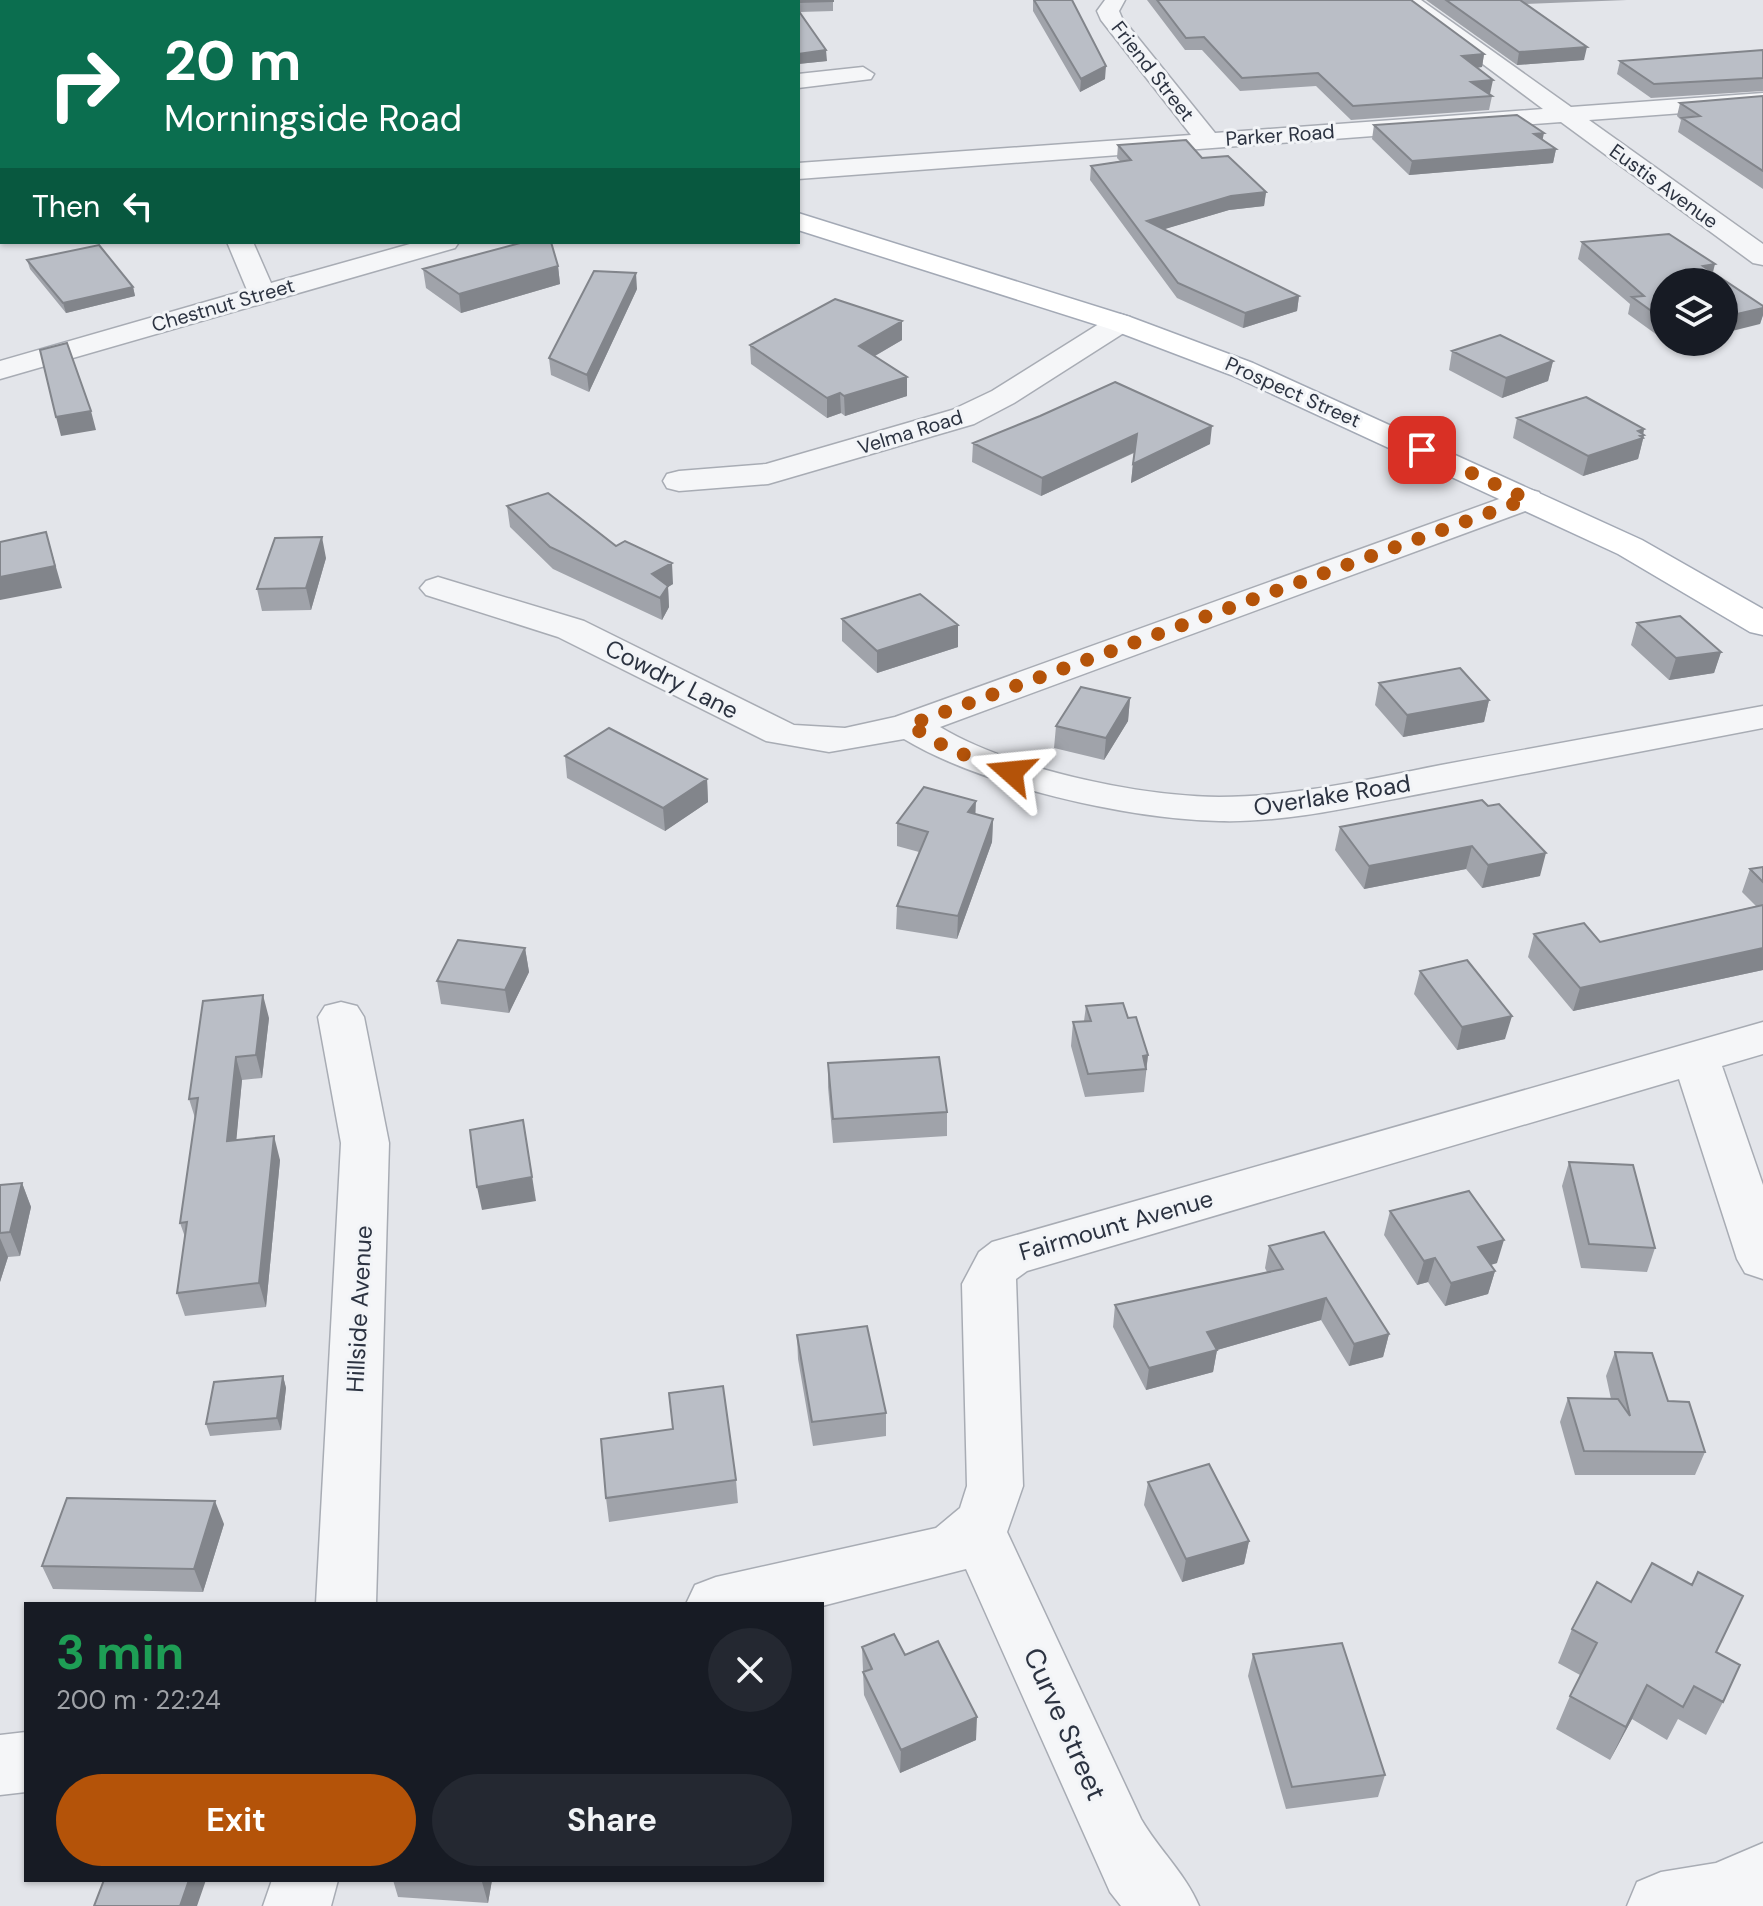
<!DOCTYPE html>
<html lang="en">
<head>
<meta charset="utf-8">
<style>
	body { margin:0; font-family:"DM Sans",sans-serif; background:#242831; color:#f1f3f6; height:100vh; display:flex; flex-direction:column; font-size:30px; white-space:nowrap }
	* { box-sizing:border-box; margin:0 }
	p { font-size:26px; color:#9ea1a6 }
	.icon { flex:none; width:44px; height:44px; fill:none; stroke:currentColor; stroke-width:2; stroke-linecap:round; stroke-linejoin:round }
	.map { position:relative; flex:1; overflow:hidden }
	.sheet { position:absolute; left:24px; top:1602px; width:800px; height:280px; display:flex; flex-direction:column; background:#171b24; border-radius:0px; box-shadow:0 2px 6px #0004 }
	.sheet>* { flex:none }
	.top-card { position:absolute; left:0px; top:0px; width:800px; height:244px; box-shadow:0 2px 6px #0004; background:#0b6e4f; color:#fff; overflow:hidden }
	.fabs { position:absolute; left:1650px; top:268px; display:grid; gap:16px }
	.fabs a { display:grid; place-items:center; width:88px; height:88px; border-radius:50%; background:#171b24; box-shadow:0 2px 6px #0004; font-size:40px }
	.pin { position:absolute; display:grid; place-items:center; width:68px; height:68px; color:#fff; margin:-34px; border-radius:16px; box-shadow:0 4px 12px #0006 }
	.me { position:absolute; width:88px; margin:-44px; rotate:288deg; stroke-linejoin:round; filter:drop-shadow(0 0 6px #0008) }
	.turn { display:flex; align-items:center; gap:28px; height:168px; padding:0 32px; font-size:36px }
	.turn .icon { width:104px; height:104px; stroke-width:2.5 }
	.turn b { display:block; font-size:56px; line-height:68px }
	.then { display:flex; align-items:center; height:76px; padding:0 32px; background:#0003; gap:16px; font-size:30px }
	.round { display:grid; place-items:center; flex:none; width:84px; height:84px; border-radius:42px; background:#242831 }
	.overview { display:flex; align-items:center; justify-content:space-between; height:136px; padding:0 32px }
	h1 { font-size:48px; font-weight:700; line-height:60px; color:#1e9e55 }
	.cta { display:flex; gap:16px; margin-top:auto; padding:16px 32px }
	.cta a { flex:1; height:92px; border-radius:48px; background:#b45309; color:#fff; font-size:32px; font-weight:700; line-height:92px; text-align:center }
	.cta a+a { background:#242831; color:#f1f3f6 }
	.map>svg:first-child { display:block }
	.lines { fill:none; stroke-linecap:round; stroke-linejoin:round }
	.minor-casing { stroke:#a8acb4; stroke-width:3 }
	.major-casing { stroke:#a3a9b5; stroke-width:3 }
	.minor { fill:#f5f6f8; fill-rule:evenodd }
	.major { fill:#fff; fill-rule:evenodd }
	.wall { fill:#a0a3aa }
	.shaded-wall { fill:#82858b }
	.building { fill:#babec6; stroke:#82858b; stroke-width:2 }
	.route { stroke:#b45309; stroke-width:14; stroke-dasharray:0 25.2 }
	.labels { text-anchor:middle; dominant-baseline:central; stroke-width:6; stroke-linejoin:round; paint-order:stroke }
	.far-street-label { font-size:20px; fill:#2c3341; stroke:#f2f4f7 }
	.street-label { font-size:24px; fill:#2c3341; stroke:#f2f4f7 }
	.near-street-label { font-size:28px; fill:#2c3341; stroke:#f2f4f7 }
</style>
</head>
<body>
<div class="map">
<svg width="1763" height="1906" viewBox="0 0 1763 1906">
	<rect width="100%" height="100%" fill="#e3e5ea"/>
	<g class="lines">
		<g class="minor-casing">
			<path id="minor" d="M 1105,0 L 1125,0 L 1119,11 L 1122,18 L 1215,133 L 1543,109 L 1397,0 L 1421,0 L 1571,107 L 1763,93 L 1763,107 L 1589,120 L 1763,244 L 1763,265 L 1753,263 L 1561,122 L 798,179 L 798,163 L 1191,135 L 1101,20 L 1097,11 Z
				M 0,66 L 2,66 L 2,80 L 0,80 Z
				M 863,67 L 874,74 L 871,79 L 798,88 L 798,74 Z
				M 227,242 L 253,242 L 271,283 L 417,242 L 459,242 L 455,248 L 0,379 L 0,361 L 247,290 Z
				M 1120,314 L 1130,317 L 1134,323 L 1130,329 L 1014,403 L 974,424 L 768,484 L 679,491 L 667,488 L 663,481 L 667,474 L 679,471 L 766,464 L 952,410 L 992,391 L 1110,317 Z
				M 1527,489 L 1539,492 L 1543,499 L 1539,506 L 940,727 C 1010,769 1137,796 1219,797 C 1294,797 1369,779 1441,765 C 1548,745 1656,726 1763,706 L 1763,728 C 1654,749 1544,770 1435,791 C 1365,804 1291,823 1219,821 C 1127,819 982,786 904,739 L 829,752 L 766,741 L 558,637 L 426,595 L 420,588 L 426,581 L 438,577 L 584,621 L 794,725 L 845,728 L 895,717 Z
				M 341,1002 L 357,1006 L 364,1017 L 389,1143 L 376,1604 L 316,1604 L 341,1143 L 318,1017 L 325,1006 Z
				M 1763,1022 L 1763,1054 L 1722,1066 L 1763,1185 L 1763,1279 L 1745,1273 L 1737,1259 L 1679,1079 L 1027,1271 L 1016,1279 L 1023,1486 L 1007,1532 L 1141,1819 C 1159,1850 1185,1873 1199,1906 L 1121,1906 L 1110,1892 L 966,1569 L 822,1606 L 686,1604 L 695,1585 L 716,1577 L 936,1528 L 960,1508 L 967,1486 L 962,1284 L 979,1252 L 992,1242 Z
				M 26,1732 L 26,1792 L 0,1795 L 0,1735 Z
				M 1763,1843 L 1763,1906 L 1627,1906 L 1637,1882 L 1661,1872 L 1716,1863 Z
				M 272,1880 L 338,1880 L 331,1906 L 263,1906 Z"/>
		</g>
		<g class="major-casing">
			<path id="major" d="M 515,0 L 535,0 L 536,2 L 516,2 Z
				M 798,213 L 1130,317 L 1253,363 L 1642,540 L 1763,609 L 1763,635 L 1750,632 L 1618,554 L 1231,375 L 1110,329 L 798,230 Z"/>
		</g>
		<use href="#minor" class="minor"/>
		<use href="#major" class="major"/>
	</g>
	<path class="wall" d="M 0,0 L 2,2 L 2,49 L 0,49 Z
		M 351,0 L 469,0 L 471,2 L 351,2 Z
		M 742,0 L 833,0 L 833,11 L 800,12 L 827,61 L 798,64 L 798,2 L 742,2 Z
		M 1033,0 L 1072,0 L 1105,79 L 1080,92 L 1033,11 Z
		M 1147,0 L 1411,0 L 1484,54 L 1482,67 L 1477,68 L 1490,94 L 1488,94 L 1492,96 L 1489,110 L 1351,120 L 1316,86 L 1240,91 L 1202,50 L 1185,50 Z
		M 1426,0 L 1627,0 L 1525,4 L 1584,60 L 1517,65 Z
		M 1763,50 L 1763,91 L 1651,98 L 1617,74 L 1620,61 Z
		M 1763,96 L 1763,189 L 1678,132 L 1681,120 L 1677,116 L 1680,103 Z
		M 1374,125 L 1542,140 L 1556,149 L 1553,163 L 1409,175 L 1372,139 Z
		M 1118,145 L 1202,158 L 1266,192 L 1264,206 L 1229,210 L 1164,229 L 1299,296 L 1297,311 L 1243,328 L 1177,298 L 1090,180 L 1091,166 L 1120,161 L 1117,158 Z
		M 1582,242 L 1713,272 L 1763,306 L 1763,315 L 1760,324 L 1664,282 L 1664,340 L 1628,314 L 1630,304 L 1578,259 Z
		M 27,260 L 133,287 L 135,296 L 66,313 L 30,269 Z
		M 558,266 L 560,284 L 461,313 L 426,288 L 423,269 Z
		M 637,289 L 589,392 L 551,375 L 549,358 Z
		M 902,340 L 875,356 L 907,396 L 845,416 L 841,413 L 827,418 L 751,364 L 750,345 Z
		M 1452,351 L 1553,361 L 1548,381 L 1502,398 L 1449,370 Z
		M 1040,416 L 1210,444 L 1131,483 L 1134,453 L 1041,496 L 972,462 L 973,443 Z
		M 1517,418 L 1644,429 L 1643,434 L 1644,435 L 1638,459 L 1583,476 L 1513,438 Z
		M 507,506 L 616,546 L 673,584 L 668,587 L 669,607 L 662,620 L 553,569 L 510,527 Z
		M 326,558 L 311,610 L 262,611 L 257,589 Z
		M 842,619 L 958,625 L 958,647 L 877,673 L 842,641 Z
		M 1637,623 L 1721,652 L 1714,673 L 1669,680 L 1631,645 Z
		M 1379,683 L 1489,700 L 1484,722 L 1403,737 L 1375,705 Z
		M 1130,698 L 1128,721 L 1104,760 L 1054,748 L 1056,726 Z
		M 565,756 L 707,779 L 708,802 L 665,831 L 567,778 Z
		M 1488,806 L 1540,876 L 1482,888 L 1466,869 L 1364,889 L 1335,850 L 1340,827 Z
		M 975,814 L 993,819 L 992,842 L 957,939 L 896,929 L 897,906 L 919,852 L 897,846 L 897,823 Z
		M 1763,867 L 1763,970 L 1573,1011 L 1528,957 L 1534,934 L 1600,942 L 1756,906 L 1742,892 L 1750,869 Z
		M 525,948 L 529,972 L 509,1013 L 441,1004 L 437,981 Z
		M 1420,971 L 1505,1039 L 1457,1050 L 1414,994 Z
		M 1086,1006 L 1128,1018 L 1148,1055 L 1144,1092 L 1085,1097 L 1071,1046 L 1073,1022 L 1084,1021 Z
		M 269,1018 L 262,1078 L 242,1080 L 236,1140 L 280,1160 L 266,1307 L 185,1316 L 177,1293 L 185,1237 L 180,1223 L 195,1118 L 189,1099 Z
		M 828,1063 L 947,1112 L 947,1136 L 833,1143 L 828,1087 Z
		M 1569,1162 L 1655,1248 L 1647,1272 L 1581,1268 L 1562,1186 Z
		M 22,1183 L 31,1207 L 20,1256 L 8,1257 L 0,1282 L 0,1185 Z
		M 1390,1211 L 1497,1263 L 1491,1265 L 1495,1271 L 1488,1294 L 1445,1306 L 1428,1282 L 1417,1285 L 1384,1235 Z
		M 1269,1246 L 1389,1334 L 1383,1357 L 1349,1366 L 1321,1320 L 1217,1350 L 1213,1372 L 1146,1390 L 1113,1327 L 1115,1305 L 1267,1272 L 1265,1268 Z
		M 797,1335 L 886,1413 L 886,1436 L 813,1446 L 798,1359 Z
		M 1615,1352 L 1668,1401 L 1705,1452 L 1695,1475 L 1575,1475 L 1560,1422 L 1568,1398 L 1611,1399 L 1606,1376 Z
		M 283,1376 L 286,1388 L 281,1430 L 210,1436 L 206,1424 Z
		M 673,1429 L 736,1480 L 738,1503 L 609,1522 L 606,1498 Z
		M 1148,1482 L 1249,1541 L 1244,1564 L 1182,1582 L 1144,1505 Z
		M 224,1524 L 203,1592 L 53,1589 L 42,1566 Z
		M 1572,1629 L 1716,1652 L 1723,1702 L 1706,1735 L 1678,1719 L 1667,1740 L 1632,1719 L 1610,1760 L 1556,1729 L 1570,1696 L 1580,1675 L 1558,1663 Z
		M 862,1647 L 905,1655 L 976,1740 L 900,1773 L 864,1695 Z
		M 1253,1654 L 1385,1775 L 1378,1797 L 1286,1809 L 1248,1676 Z
		M 393,1880 L 492,1880 L 488,1903 L 398,1897 Z"/>
	<path class="shaded-wall" d="M 38,0 L 52,0 L 50,2 L 36,2 Z
		M 1587,47 L 1584,60 L 1517,65 L 1519,52 Z
		M 826,50 L 827,61 L 798,64 L 798,54 Z
		M 1484,54 L 1482,67 L 1460,69 L 1462,56 Z
		M 1106,66 L 1105,79 L 1080,92 L 1081,79 Z
		M 1493,80 L 1490,94 L 1469,95 L 1471,82 Z
		M 1544,133 L 1541,147 L 1534,134 Z
		M 1556,149 L 1553,163 L 1409,175 L 1412,161 Z
		M 1266,192 L 1264,206 L 1229,210 L 1145,235 L 1147,221 L 1231,196 Z
		M 1715,264 L 1711,280 L 1703,266 Z
		M 558,266 L 560,284 L 461,313 L 459,294 Z
		M 636,273 L 637,289 L 589,392 L 587,375 Z
		M 133,287 L 135,296 L 66,313 L 63,303 Z
		M 1299,296 L 1297,311 L 1243,328 L 1245,313 Z
		M 1763,308 L 1763,315 L 1760,324 L 1724,333 L 1724,317 Z
		M 902,321 L 902,340 L 859,365 L 859,346 Z
		M 1673,342 L 1687,342 L 1672,346 Z
		M 1553,361 L 1548,381 L 1502,398 L 1506,378 Z
		M 907,377 L 907,396 L 845,416 L 844,396 Z
		M 840,393 L 841,413 L 827,418 L 827,398 Z
		M 91,411 L 96,430 L 61,436 L 56,417 Z
		M 1212,426 L 1210,444 L 1131,483 L 1133,464 Z
		M 1644,429 L 1643,435 L 1644,435 L 1638,459 L 1583,476 L 1588,456 L 1638,431 Z
		M 1137,434 L 1135,452 L 1041,496 L 1042,478 Z
		M 46,532 L 62,588 L 0,600 L 0,577 Z
		M 322,537 L 326,558 L 311,610 L 306,588 Z
		M 672,563 L 673,584 L 668,587 L 669,607 L 662,620 L 660,598 L 652,574 Z
		M 958,625 L 958,647 L 877,673 L 877,651 Z
		M 1721,652 L 1714,673 L 1669,680 L 1676,658 Z
		M 1130,698 L 1128,721 L 1104,760 L 1106,738 Z
		M 1489,700 L 1484,722 L 1403,737 L 1407,715 Z
		M 707,779 L 708,802 L 665,831 L 663,808 Z
		M 976,801 L 975,824 L 968,812 Z
		M 993,819 L 992,842 L 957,939 L 958,916 Z
		M 1472,846 L 1466,869 L 1364,889 L 1369,866 Z
		M 1546,853 L 1540,876 L 1482,888 L 1488,865 Z
		M 525,948 L 529,972 L 509,1013 L 505,990 Z
		M 1763,948 L 1763,970 L 1573,1011 L 1580,988 Z
		M 263,995 L 269,1018 L 262,1078 L 256,1055 Z
		M 1512,1016 L 1505,1039 L 1457,1050 L 1462,1027 Z
		M 1148,1055 L 1145,1079 L 1146,1069 L 1143,1056 Z
		M 236,1057 L 242,1080 L 234,1165 L 227,1141 Z
		M 274,1136 L 280,1160 L 266,1307 L 259,1283 Z
		M 527,1144 L 536,1201 L 482,1210 L 477,1187 Z
		M 22,1183 L 31,1207 L 20,1256 L 10,1232 Z
		M 0,1238 L 8,1257 L 0,1282 Z
		M 1504,1240 L 1497,1263 L 1471,1270 L 1478,1247 Z
		M 1435,1258 L 1428,1282 L 1417,1285 L 1424,1261 Z
		M 1495,1271 L 1488,1294 L 1445,1306 L 1451,1283 Z
		M 1326,1298 L 1321,1320 L 1217,1350 L 1213,1372 L 1146,1390 L 1149,1368 L 1207,1332 Z
		M 1389,1334 L 1383,1357 L 1349,1366 L 1354,1344 Z
		M 283,1376 L 286,1388 L 281,1430 L 277,1418 Z
		M 215,1501 L 224,1524 L 203,1592 L 194,1569 Z
		M 1249,1541 L 1244,1564 L 1182,1582 L 1186,1559 Z
		M 1647,1685 L 1632,1719 L 1610,1760 L 1626,1727 Z
		M 977,1717 L 976,1740 L 900,1773 L 901,1750 Z
		M 189,1880 L 206,1880 L 197,1906 L 180,1906 Z
		M 482,1880 L 492,1880 L 488,1903 L 482,1882 Z"/>
	<path class="building" d="M 0,0 L 38,0 L 36,2 L 2,2 L 2,37 L 0,37 Z
		M 284,0 L 326,0 L 325,2 L 283,2 Z
		M 390,0 L 469,0 L 471,2 L 390,2 Z
		M 589,0 L 643,0 L 645,2 L 590,2 Z
		M 745,0 L 833,0 L 833,1 L 798,2 L 746,2 Z
		M 1034,0 L 1072,0 L 1106,66 L 1081,79 Z
		M 1157,0 L 1411,0 L 1484,54 L 1462,56 L 1493,80 L 1471,82 L 1492,96 L 1353,106 L 1318,73 L 1242,78 L 1204,37 L 1186,38 Z
		M 1446,0 L 1520,0 L 1587,47 L 1519,52 Z
		M 798,10 L 826,50 L 798,54 Z
		M 1763,50 L 1763,78 L 1654,84 L 1620,61 Z
		M 1763,96 L 1763,171 L 1682,118 L 1700,116 L 1680,103 Z
		M 1517,115 L 1544,133 L 1534,134 L 1556,149 L 1412,161 L 1374,125 Z
		M 1186,140 L 1202,158 L 1228,156 L 1266,192 L 1231,196 L 1147,221 L 1299,296 L 1245,313 L 1178,283 L 1091,166 L 1131,160 L 1118,145 Z
		M 1669,234 L 1715,264 L 1703,266 L 1763,306 L 1763,308 L 1724,317 L 1724,282 L 1664,282 L 1664,320 L 1632,297 L 1644,296 L 1582,242 Z
		M 524,242 L 551,242 L 558,266 L 459,294 L 423,269 Z
		M 99,245 L 133,287 L 63,303 L 27,260 Z
		M 594,271 L 636,273 L 587,375 L 549,358 Z
		M 835,299 L 902,321 L 859,346 L 907,377 L 844,396 L 840,393 L 827,398 L 750,345 Z
		M 1500,335 L 1553,361 L 1506,378 L 1452,351 Z
		M 67,343 L 91,411 L 56,417 L 40,350 Z
		M 1115,382 L 1212,426 L 1133,464 L 1137,434 L 1042,478 L 973,443 L 1040,416 Z
		M 1586,397 L 1644,429 L 1638,431 L 1644,435 L 1640,436 L 1643,438 L 1588,456 L 1517,418 Z
		M 548,493 L 616,546 L 625,541 L 672,563 L 652,574 L 668,586 L 660,598 L 550,547 L 507,506 Z
		M 46,532 L 55,566 L 0,577 L 0,542 Z
		M 322,537 L 306,588 L 257,589 L 275,538 Z
		M 920,594 L 958,625 L 877,651 L 842,619 Z
		M 1680,616 L 1721,652 L 1676,658 L 1637,623 Z
		M 1460,668 L 1489,700 L 1407,715 L 1379,683 Z
		M 1081,687 L 1130,698 L 1106,738 L 1056,726 Z
		M 609,728 L 707,779 L 663,808 L 565,756 Z
		M 924,787 L 976,801 L 968,812 L 993,819 L 958,916 L 897,906 L 928,832 L 897,823 Z
		M 1482,800 L 1488,806 L 1499,804 L 1546,853 L 1488,865 L 1472,846 L 1369,866 L 1340,827 Z
		M 1763,867 L 1763,882 L 1750,869 Z
		M 1763,905 L 1763,948 L 1580,988 L 1534,934 L 1584,923 L 1600,942 Z
		M 458,940 L 525,948 L 505,990 L 437,981 Z
		M 1467,960 L 1512,1016 L 1462,1027 L 1420,971 Z
		M 263,995 L 256,1055 L 236,1057 L 227,1141 L 274,1136 L 259,1283 L 177,1293 L 187,1222 L 180,1223 L 198,1098 L 189,1099 L 203,1001 Z
		M 1123,1003 L 1128,1018 L 1136,1017 L 1148,1055 L 1143,1056 L 1146,1069 L 1088,1074 L 1073,1022 L 1091,1021 L 1086,1006 Z
		M 939,1057 L 947,1112 L 833,1119 L 828,1063 Z
		M 523,1120 L 532,1177 L 477,1187 L 470,1130 Z
		M 1569,1162 L 1633,1165 L 1655,1248 L 1589,1244 Z
		M 22,1183 L 10,1232 L 0,1233 L 0,1185 Z
		M 1469,1191 L 1504,1240 L 1478,1247 L 1495,1271 L 1451,1283 L 1435,1258 L 1424,1261 L 1390,1211 Z
		M 1324,1232 L 1389,1334 L 1354,1344 L 1326,1298 L 1207,1332 L 1217,1350 L 1149,1368 L 1115,1305 L 1283,1269 L 1269,1246 Z
		M 867,1326 L 886,1413 L 812,1422 L 797,1335 Z
		M 1615,1352 L 1652,1353 L 1668,1401 L 1689,1402 L 1705,1452 L 1584,1451 L 1568,1398 L 1618,1399 L 1630,1416 Z
		M 283,1376 L 277,1418 L 206,1424 L 214,1382 Z
		M 723,1386 L 736,1480 L 606,1498 L 601,1439 L 673,1429 L 669,1393 Z
		M 1209,1464 L 1249,1541 L 1186,1559 L 1148,1482 Z
		M 67,1498 L 215,1501 L 194,1569 L 42,1566 Z
		M 1652,1563 L 1692,1585 L 1698,1572 L 1743,1596 L 1716,1652 L 1740,1665 L 1723,1702 L 1694,1686 L 1683,1707 L 1647,1685 L 1626,1727 L 1570,1696 L 1597,1643 L 1572,1629 L 1597,1582 L 1631,1602 Z
		M 894,1634 L 905,1655 L 938,1641 L 977,1717 L 901,1750 L 863,1672 L 872,1669 L 862,1647 Z
		M 1342,1643 L 1385,1775 L 1292,1787 L 1253,1654 Z
		M 104,1880 L 189,1880 L 180,1906 L 94,1906 Z"/>
	<g class="lines">
		<path class="route" d="M 1011,772 L 949,749 L 909,725 L 1527,499 L 1422,450"/>
	</g>
	<g class="labels">
		<g class="far-street-label">
			<text transform="translate(1153 71) rotate(52)">Friend Street</text>
			<text transform="translate(1280 135) rotate(-4)">Parker Road</text>
			<text transform="translate(1664 186) rotate(36)">Eustis Avenue</text>
			<text transform="translate(223 305) rotate(-16)">Chestnut Street</text>
			<text transform="translate(1293 392) rotate(24)">Prospect Street</text>
			<text transform="translate(910 432) rotate(-17)">Velma Road</text>
		</g>
		<g class="street-label">
			<text transform="translate(672 679) rotate(27)">Cowdry Lane</text>
			<text transform="translate(1332 795) rotate(-9)">Overlake Road</text>
			<text transform="translate(1116 1225) rotate(-16)">Fairmount Avenue</text>
			<text transform="translate(359 1309) rotate(-87)">Hillside Avenue</text>
		</g>
		<g class="near-street-label">
			<text transform="translate(1065 1724) rotate(66)">Curve Street</text>
		</g>
	</g>
</svg>
<div class="fabs">
<a><svg class="icon" aria-label="layers" viewBox="0 0 24 24"><path d="M12 4l9 5-9 5-9-5zM3 14l9 5 9-5"/></svg></a>
</div>
<div class="pin" style="left:1422px;top:450px;background:#d93025"><svg class="icon" aria-label="arrive" viewBox="0 0 24 24"><path d="M6 21V4h12l-3 4 3 4H6"/></svg></div>
<svg class="me" style="left:1011px;top:772px" viewBox="-20 -20 40 40"><path d="M0-17L14 15 0 8-14 15z" fill="#b45309" stroke="#fff" stroke-width="4"/></svg>
<div class="top-card">
<div class="turn"><svg class="icon" aria-label="right" viewBox="0 0 24 24"><path d="M7 20v-9h11M14 6l5 5-5 5"/></svg><div><b>20 m</b>Morningside Road</div></div>
<div class="then">Then<svg class="icon" aria-label="left" viewBox="0 0 24 24"><path d="M17 20v-9H6M10 6l-5 5 5 5"/></svg></div>
</div>
<section class="sheet">
<div class="overview"><div><h1>3 min</h1><p>200 m · 22:24</p></div><a class="round"><svg class="icon" aria-label="close" viewBox="0 0 24 24"><path d="M6 6l12 12M18 6L6 18"/></svg></a></div>
<div class="cta"><a>Exit</a><a>Share</a></div>
</section>
</div>
</body>
</html>
